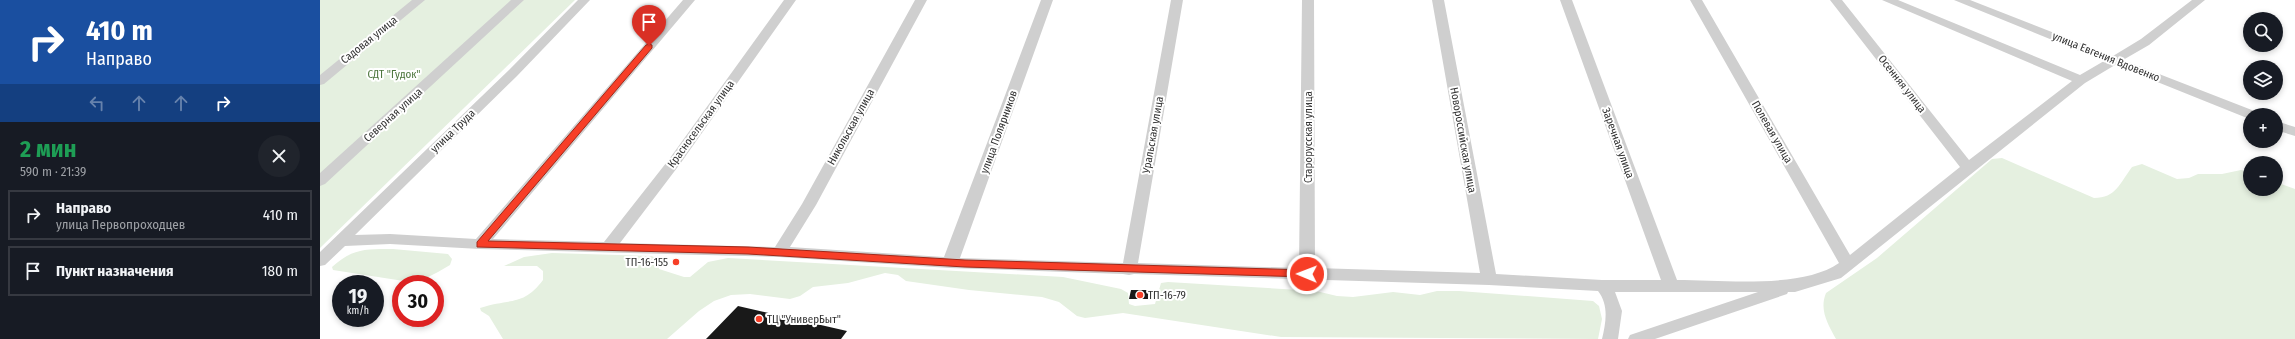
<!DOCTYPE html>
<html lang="ru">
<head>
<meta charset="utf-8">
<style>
	body { margin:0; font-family:"Fira Sans Condensed",sans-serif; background:#20242c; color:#f1f3f6; height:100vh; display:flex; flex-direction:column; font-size:15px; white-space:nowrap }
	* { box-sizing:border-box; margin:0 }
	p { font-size:13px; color:#9ea1a6 }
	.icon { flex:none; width:22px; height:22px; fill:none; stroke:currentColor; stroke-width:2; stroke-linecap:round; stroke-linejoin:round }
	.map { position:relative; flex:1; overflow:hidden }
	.side { display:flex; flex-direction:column; background:#171b24; width:320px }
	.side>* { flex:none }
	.guide { background:#1a4fa0; color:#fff; overflow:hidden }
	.controls { position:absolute; left:1923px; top:12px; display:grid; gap:8px }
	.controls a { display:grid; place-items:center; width:40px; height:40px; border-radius:50%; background:#171b24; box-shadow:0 2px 6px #0003; font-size:20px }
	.speed { position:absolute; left:12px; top:275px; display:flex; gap:8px; font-size:20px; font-weight:700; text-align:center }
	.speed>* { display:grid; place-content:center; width:52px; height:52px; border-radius:50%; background:#171b24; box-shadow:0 2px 6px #0003; line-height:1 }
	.speed small { font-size:10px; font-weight:400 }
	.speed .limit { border:6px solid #d22; background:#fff; color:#111 }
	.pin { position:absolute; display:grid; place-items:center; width:34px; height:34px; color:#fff; margin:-41px -17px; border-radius:50% 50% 50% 0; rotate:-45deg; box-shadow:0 0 4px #0007 }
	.pin .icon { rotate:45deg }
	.me { position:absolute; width:44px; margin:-22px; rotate:271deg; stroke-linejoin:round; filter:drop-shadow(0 0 3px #0008) }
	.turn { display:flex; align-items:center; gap:14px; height:84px; padding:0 20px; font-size:18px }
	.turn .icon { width:52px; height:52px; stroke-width:2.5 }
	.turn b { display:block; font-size:28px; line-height:34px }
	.lanes { display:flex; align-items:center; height:38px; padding:0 20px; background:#0003; justify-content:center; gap:20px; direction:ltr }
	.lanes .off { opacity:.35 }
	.round { display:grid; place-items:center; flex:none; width:42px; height:42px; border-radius:21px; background:#20242c }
	.summary { display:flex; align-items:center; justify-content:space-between; height:68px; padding:0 20px }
	h1 { font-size:24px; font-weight:700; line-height:30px; color:#1e9e55 }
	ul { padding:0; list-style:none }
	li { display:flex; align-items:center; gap:12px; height:50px; margin:0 8px 6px; padding:0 12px; border:2px solid #363941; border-radius:0px }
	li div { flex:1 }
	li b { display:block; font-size:15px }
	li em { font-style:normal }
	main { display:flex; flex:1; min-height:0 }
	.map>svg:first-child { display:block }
	.green { fill:#e5f0e0 }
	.building { fill:#191919 }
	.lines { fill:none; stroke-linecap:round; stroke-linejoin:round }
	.street { fill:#cfcfcf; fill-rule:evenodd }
	.route { fill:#f73e27; stroke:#a12819 }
	.poi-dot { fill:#f73e27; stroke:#fff; stroke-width:1.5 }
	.labels { text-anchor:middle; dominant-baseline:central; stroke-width:4; stroke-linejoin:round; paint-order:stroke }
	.street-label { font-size:11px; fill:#323232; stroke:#fff }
	.park-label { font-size:11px; fill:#4a743a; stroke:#fff }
	.poi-label { font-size:11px; fill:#323232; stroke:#fff; text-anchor:start }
</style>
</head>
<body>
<main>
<section class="side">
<div class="guide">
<div class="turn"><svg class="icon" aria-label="right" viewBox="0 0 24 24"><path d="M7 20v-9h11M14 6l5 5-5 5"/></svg><div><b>410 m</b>Направо</div></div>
<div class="lanes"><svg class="icon off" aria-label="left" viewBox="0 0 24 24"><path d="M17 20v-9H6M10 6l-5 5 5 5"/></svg><svg class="icon off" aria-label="ahead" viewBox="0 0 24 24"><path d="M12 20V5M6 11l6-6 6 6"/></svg><svg class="icon off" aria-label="ahead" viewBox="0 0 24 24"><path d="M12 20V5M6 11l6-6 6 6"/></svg><svg class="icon" aria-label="right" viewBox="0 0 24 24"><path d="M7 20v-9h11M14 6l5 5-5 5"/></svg></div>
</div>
<div class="summary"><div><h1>2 мин</h1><p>590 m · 21:39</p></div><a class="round"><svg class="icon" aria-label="close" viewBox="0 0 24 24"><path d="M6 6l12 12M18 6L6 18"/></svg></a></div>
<ul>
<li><svg class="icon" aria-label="right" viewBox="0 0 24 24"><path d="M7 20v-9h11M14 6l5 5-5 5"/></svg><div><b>Направо</b><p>улица Первопроходцев</p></div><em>410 m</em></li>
<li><svg class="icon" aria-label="arrive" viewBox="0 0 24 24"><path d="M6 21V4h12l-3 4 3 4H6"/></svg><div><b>Пункт назначения</b></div><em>180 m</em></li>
</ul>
</section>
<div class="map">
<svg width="1975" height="339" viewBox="0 0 1975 339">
	<rect width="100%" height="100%" fill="#fff"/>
	<path class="green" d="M 0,0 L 255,0 L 0,248 Z
		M 1682,158 L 1774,198 C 1796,198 1800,183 1812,167 L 1822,164 L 1857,179 L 1869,178 L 1878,174 L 1902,174 L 1921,170 L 1930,172 L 1930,189 L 1956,189 L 1956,182 L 1975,189 L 1975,339 L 1516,339 C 1508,324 1499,310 1506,293 L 1557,258 L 1672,159 Z
		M 73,249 L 128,254 L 132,259 L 130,265 L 118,272 L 104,279 L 90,282 L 13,270 L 12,267 C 33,248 46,249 73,249 Z
		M 232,253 L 331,256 L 337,258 L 339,269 L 364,277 L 370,277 L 388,262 L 408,258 L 743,277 L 801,289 L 808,293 L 809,304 L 815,306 L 835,304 L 841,283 L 848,282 L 996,291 L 1017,296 L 1033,297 L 1073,292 L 1100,295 L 1117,291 L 1139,291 L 1273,301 L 1279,306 L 1282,319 L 1278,339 L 961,337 L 803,313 L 765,318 L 757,316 L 739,302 L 722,297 L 649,290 L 586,281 L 578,275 L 565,273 L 528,283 L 493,287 L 480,296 L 470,299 L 430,294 L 411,295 L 394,301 L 379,311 L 347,339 L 183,339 L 169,316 L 161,311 L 160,308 C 189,298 203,307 223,280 L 223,271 L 217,266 L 184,266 L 204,257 Z"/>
	<path class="building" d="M 811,290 L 830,290 L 828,299 L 809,299 Z
		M 418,306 L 527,331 L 521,339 L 386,339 Z"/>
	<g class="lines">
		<path class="street" d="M 92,0 L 105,0 L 4,84 L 0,85 L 0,75 Z
			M 191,0 L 204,0 L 5,184 L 0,186 L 0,173 Z
			M 258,0 L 270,0 L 197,76 L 35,235 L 70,234 L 156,239 L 363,0 L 375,0 L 173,239 L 284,242 L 350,158 L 464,0 L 476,0 L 360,164 L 300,243 L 455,247 L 482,204 L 595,0 L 607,0 L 496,205 L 470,247 L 624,257 L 721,0 L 733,0 L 640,258 L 803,263 L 851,0 L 863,0 L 818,263 L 979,268 L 982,0 L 994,0 L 995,268 L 1160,273 L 1112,0 L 1124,0 L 1176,274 L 1282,280 L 1341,280 L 1240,0 L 1252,0 L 1357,280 C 1403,280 1482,289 1519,263 L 1370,0 L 1382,0 L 1530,255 L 1640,167 L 1510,0 L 1522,0 L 1649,160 L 1752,81 L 1562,0 L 1578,0 L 1760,75 L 1784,61 L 1634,0 L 1650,0 L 1793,56 L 1821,39 L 1872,0 L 1885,0 L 1829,45 L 1803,60 L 1937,112 L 1939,115 L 1930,115 L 1930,118 L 1927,118 L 1795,65 L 1765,83 L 1521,278 L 1475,292 L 1468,292 L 1467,294 L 1335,339 L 1308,339 L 1310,335 L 1438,292 L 1295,292 L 1302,311 L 1298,339 L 1282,339 C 1286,322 1289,305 1278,291 L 1169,285 L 814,274 L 809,275 L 803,274 L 630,268 L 459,257 L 160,249 L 70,244 L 25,246 L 5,265 L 0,266 L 0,252 L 189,70 Z
			M 1956,121 L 1975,127 L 1975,136 L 1956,130 Z"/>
	</g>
	<path class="route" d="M 329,44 L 332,45 L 332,48 L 168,241 L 428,247 L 645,260 L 987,270 L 992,274 L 987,277 L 645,267 L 428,254 L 157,247 L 157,242 L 326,45 Z"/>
	<g class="poi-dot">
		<circle cx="356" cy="262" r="4"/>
		<circle cx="820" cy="295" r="4"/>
		<circle cx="439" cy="319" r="4"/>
	</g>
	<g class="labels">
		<g class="street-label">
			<text transform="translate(49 40) rotate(-39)">Садовая улица</text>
			<text transform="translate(1786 57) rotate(22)">улица Евгения Вдовенко</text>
			<text transform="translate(1582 84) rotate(52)">Осенняя улица</text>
			<text transform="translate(73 115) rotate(-42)">Северная улица</text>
			<text transform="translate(381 124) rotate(-54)">Красносельская улица</text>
			<text transform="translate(531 127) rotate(-61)">Никольская улица</text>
			<text transform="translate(133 131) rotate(-44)">улица Труда</text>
			<text transform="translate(679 132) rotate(-70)">улица Полярников</text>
			<text transform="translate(1452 132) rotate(60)">Полевая улица</text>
			<text transform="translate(833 135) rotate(-80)">Уральская улица</text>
			<text transform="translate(988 137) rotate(-90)">Старорусская улица</text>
			<text transform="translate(1143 140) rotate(80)">Новороссийская улица</text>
			<text transform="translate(1298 143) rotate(70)">Заречная улица</text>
		</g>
		<g class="park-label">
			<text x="74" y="74">СДТ "Гудок"</text>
		</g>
		<g class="poi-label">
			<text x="348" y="262" text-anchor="end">ТП-16-155</text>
			<text x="828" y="295">ТП-16-79</text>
			<text x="447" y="319">ТЦ "УниверБыт"</text>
		</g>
	</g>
</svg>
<div class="controls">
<a><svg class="icon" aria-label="search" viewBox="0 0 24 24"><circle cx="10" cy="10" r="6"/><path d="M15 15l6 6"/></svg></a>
<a><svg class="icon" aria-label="layers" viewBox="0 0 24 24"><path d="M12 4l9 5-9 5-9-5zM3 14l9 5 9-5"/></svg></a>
<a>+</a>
<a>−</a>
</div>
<div class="speed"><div>19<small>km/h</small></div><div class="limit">30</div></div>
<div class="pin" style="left:329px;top:46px;background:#d93025"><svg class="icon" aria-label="arrive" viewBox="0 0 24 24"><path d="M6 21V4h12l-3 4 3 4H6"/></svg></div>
<svg class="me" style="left:987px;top:274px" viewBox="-20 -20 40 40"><circle r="17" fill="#f73e27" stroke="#fff" stroke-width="3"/><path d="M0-11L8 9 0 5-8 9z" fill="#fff"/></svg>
</div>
</main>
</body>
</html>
